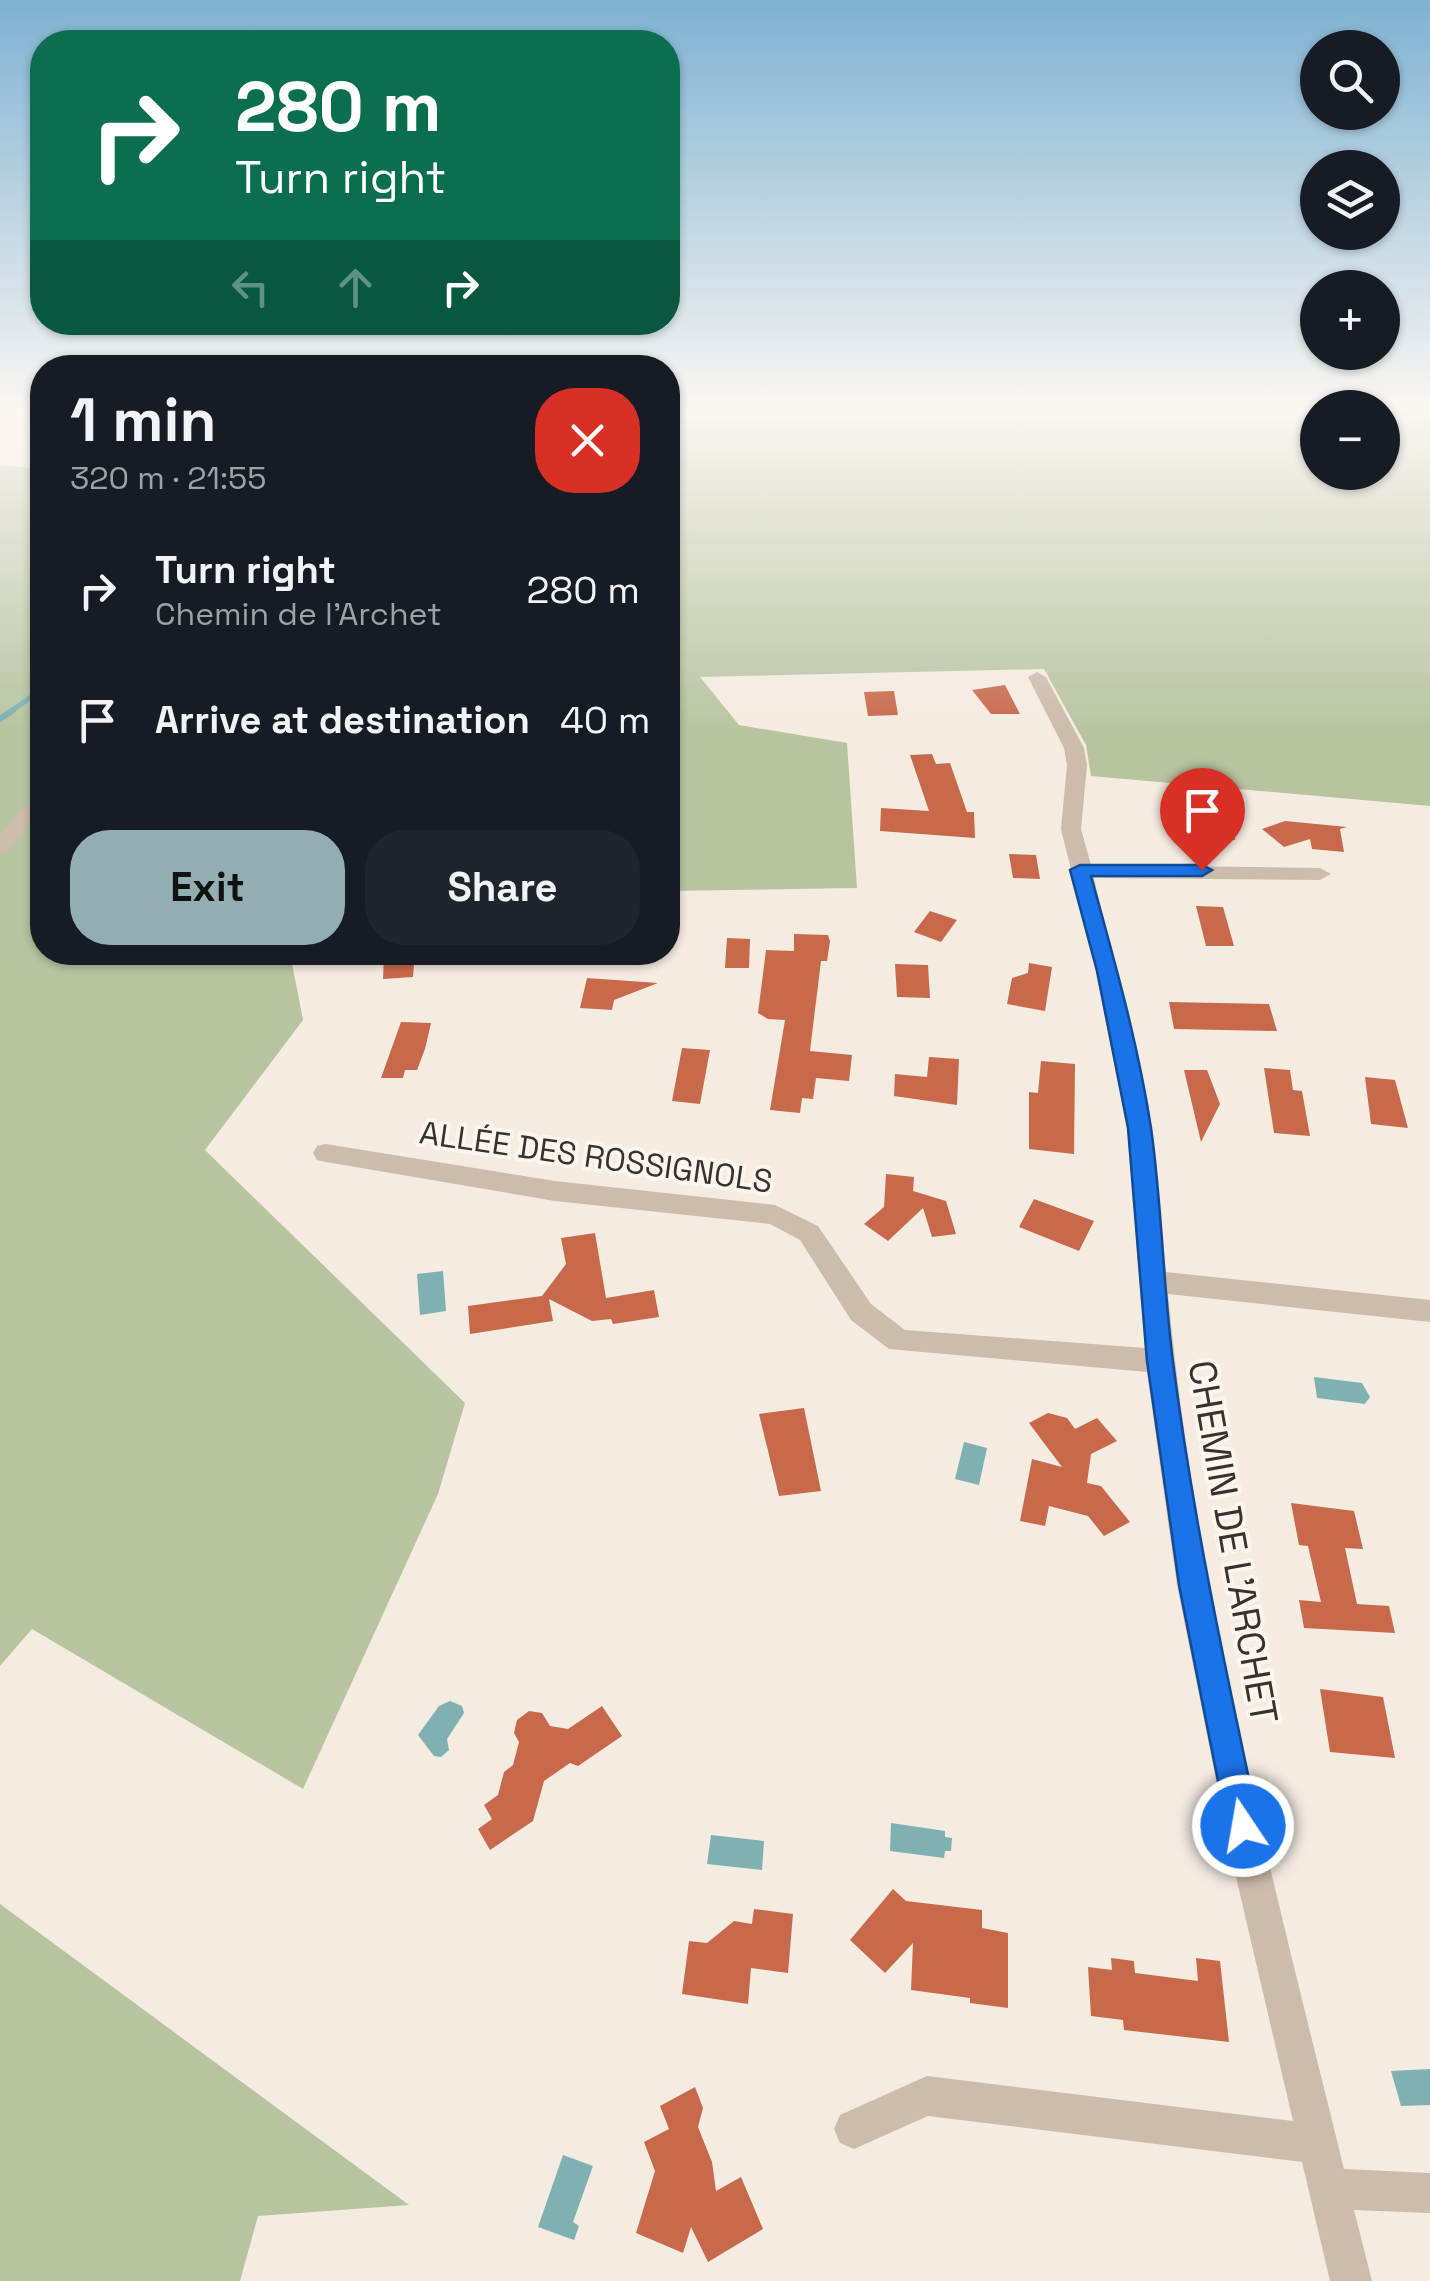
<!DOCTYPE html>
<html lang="en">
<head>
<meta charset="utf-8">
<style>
	body { margin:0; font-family:"Space Grotesk",sans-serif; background:#20242c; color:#f1f3f6; height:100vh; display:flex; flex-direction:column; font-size:38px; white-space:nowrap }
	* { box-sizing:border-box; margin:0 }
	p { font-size:32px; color:#9ea1a6 }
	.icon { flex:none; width:55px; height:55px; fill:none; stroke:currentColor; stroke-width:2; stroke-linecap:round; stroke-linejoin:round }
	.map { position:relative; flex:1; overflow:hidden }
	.drawer { position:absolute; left:30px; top:355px; width:650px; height:610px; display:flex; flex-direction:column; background:#171b24; border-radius:40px; box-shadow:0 2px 8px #0004 }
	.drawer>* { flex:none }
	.hud { position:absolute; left:30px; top:30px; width:650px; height:305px; border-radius:40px; box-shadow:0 2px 8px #0004; background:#0b6e4f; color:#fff; overflow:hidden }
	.fabs { position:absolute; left:1300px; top:30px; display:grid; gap:20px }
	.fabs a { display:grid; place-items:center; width:100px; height:100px; border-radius:50%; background:#171b24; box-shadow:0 2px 8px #0004; font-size:50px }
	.pin { position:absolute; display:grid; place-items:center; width:85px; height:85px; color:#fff; margin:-102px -42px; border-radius:50% 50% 50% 0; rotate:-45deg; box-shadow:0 0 10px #0007 }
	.pin .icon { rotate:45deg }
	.me { position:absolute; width:110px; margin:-55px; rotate:348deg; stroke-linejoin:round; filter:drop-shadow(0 0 8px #0008) }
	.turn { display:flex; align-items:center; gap:35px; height:210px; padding:0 40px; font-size:45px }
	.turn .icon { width:130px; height:130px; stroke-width:2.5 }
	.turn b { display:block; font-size:70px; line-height:85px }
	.lanes { display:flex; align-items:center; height:95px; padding:0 40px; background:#0003; justify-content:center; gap:50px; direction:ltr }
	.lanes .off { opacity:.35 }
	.round { display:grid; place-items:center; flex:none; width:105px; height:105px; border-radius:40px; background:#20242c }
	.headline { display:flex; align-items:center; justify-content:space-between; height:170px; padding:0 40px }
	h1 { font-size:60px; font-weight:800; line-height:75px }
	.cta { display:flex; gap:20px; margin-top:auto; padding:20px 40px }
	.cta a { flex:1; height:115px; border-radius:40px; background:#92aeb2; color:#111; font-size:40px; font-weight:800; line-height:115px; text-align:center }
	.cta a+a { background:#20242c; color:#f1f3f6 }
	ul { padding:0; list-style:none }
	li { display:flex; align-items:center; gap:30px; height:130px; padding:0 40px }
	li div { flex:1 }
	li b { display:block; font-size:38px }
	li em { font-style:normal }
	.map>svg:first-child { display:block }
	.green { fill:#b8c4a0 }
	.water { fill:#7fb0b2 }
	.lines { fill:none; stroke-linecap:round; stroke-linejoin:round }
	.stream-far1 { stroke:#7fb0b2; stroke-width:5 }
	.stream { stroke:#7fb0b2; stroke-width:6 }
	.building { fill:#c8694b }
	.minor { fill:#cdbbac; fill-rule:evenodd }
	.route { fill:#1a73e8; stroke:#114b97; stroke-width:2.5 }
	.labels { text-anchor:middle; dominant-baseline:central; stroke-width:8; stroke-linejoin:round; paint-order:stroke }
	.street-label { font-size:32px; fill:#3b302b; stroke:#fbf5ee }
	.near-street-label { font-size:38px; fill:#3b302b; stroke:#fbf5ee }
</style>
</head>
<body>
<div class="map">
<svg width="1430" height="2281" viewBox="0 0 1430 2281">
	<rect width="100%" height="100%" fill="#f4ebe1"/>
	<path class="green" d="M 668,413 L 1317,413 L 1318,472 L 1382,472 L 1383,413 L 1430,413 L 1430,806 L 1091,776 L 1086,745 L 1044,669 L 700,677 L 739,725 L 847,743 L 857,888 L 668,891 Z
		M 0,465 L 42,469 L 42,952 L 290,953 L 303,1020 L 205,1150 L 465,1403 L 438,1494 L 303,1789 L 32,1629 L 0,1666 Z
		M 0,1904 L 409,2205 L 258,2216 L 240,2281 L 0,2281 Z"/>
	<path class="water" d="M 443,1271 L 446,1311 L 420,1315 L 417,1274 Z
		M 1314,1377 L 1362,1383 L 1370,1397 L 1365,1404 L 1317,1398 Z
		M 964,1442 L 987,1448 L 979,1485 L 955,1479 Z
		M 450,1701 L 462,1706 L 464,1713 L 447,1739 L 449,1750 L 441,1757 L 434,1756 L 418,1735 L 439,1706 Z
		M 891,1823 L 945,1831 L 945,1837 L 952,1838 L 951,1851 L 945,1851 L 944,1858 L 890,1851 Z
		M 711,1835 L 764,1841 L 762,1870 L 707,1864 Z
		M 1430,2069 L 1430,2105 L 1401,2106 L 1391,2071 Z
		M 563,2155 L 593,2166 L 573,2222 L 579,2226 L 574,2240 L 538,2227 Z"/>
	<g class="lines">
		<path class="stream-far1" d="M 10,712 L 42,689"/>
		<path class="stream" d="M 0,719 L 13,710"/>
	</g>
	<path class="building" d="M 1005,685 L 1020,714 L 991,714 L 972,690 Z
		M 894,691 L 898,715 L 868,716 L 864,692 Z
		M 932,754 L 936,764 L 950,763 L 967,812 L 974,812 L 975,838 L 880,831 L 881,808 L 929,811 L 910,755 Z
		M 1205,816 L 1231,818 L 1235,840 L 1208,838 Z
		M 1285,821 L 1347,827 L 1340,829 L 1344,852 L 1312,849 L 1310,839 L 1284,847 L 1262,829 Z
		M 1009,854 L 1036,855 L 1040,879 L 1013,878 Z
		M 1196,906 L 1223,907 L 1234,946 L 1206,946 Z
		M 930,911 L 957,920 L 941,942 L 914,932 Z
		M 794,934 L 828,935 L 830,941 L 827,961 L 821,961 L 810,1051 L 852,1055 L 849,1081 L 816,1078 L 813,1099 L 802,1098 L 800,1113 L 770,1110 L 785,1020 L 768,1019 L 758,1013 L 766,950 L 794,951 Z
		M 727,938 L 750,939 L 749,968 L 725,968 Z
		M 384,952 L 415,952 L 413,977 L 383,979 Z
		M 1029,963 L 1052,967 L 1045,1011 L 1007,1004 L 1012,978 L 1028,973 Z
		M 895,964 L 928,965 L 930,998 L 897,997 Z
		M 587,978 L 658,983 L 614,1000 L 612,1010 L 580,1008 Z
		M 1169,1002 L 1269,1004 L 1277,1031 L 1174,1029 Z
		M 401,1022 L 431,1023 L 425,1049 L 417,1070 L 405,1070 L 403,1078 L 381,1078 Z
		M 682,1048 L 710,1050 L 700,1104 L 672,1101 Z
		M 929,1057 L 959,1059 L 957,1105 L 894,1096 L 895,1074 L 927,1077 Z
		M 1041,1061 L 1075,1064 L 1074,1154 L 1029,1149 L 1029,1092 L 1038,1093 Z
		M 1264,1068 L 1290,1070 L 1293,1090 L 1302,1091 L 1310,1136 L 1274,1133 Z
		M 1184,1070 L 1207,1070 L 1220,1104 L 1201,1142 Z
		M 1365,1077 L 1395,1080 L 1408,1128 L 1371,1124 Z
		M 886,1174 L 914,1177 L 913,1191 L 946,1201 L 956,1234 L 932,1237 L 923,1208 L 888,1241 L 864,1224 L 884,1207 Z
		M 1034,1199 L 1094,1221 L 1079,1251 L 1019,1227 Z
		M 595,1233 L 606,1298 L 654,1290 L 659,1317 L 613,1324 L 611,1319 L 592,1321 L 549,1299 L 553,1321 L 470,1334 L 468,1306 L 542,1296 L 566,1264 L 561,1238 Z
		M 804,1408 L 821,1491 L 779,1496 L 759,1414 Z
		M 1048,1413 L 1067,1418 L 1075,1429 L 1097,1418 L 1117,1441 L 1091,1454 L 1087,1483 L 1101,1486 L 1130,1522 L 1104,1536 L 1088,1516 L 1049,1506 L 1045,1526 L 1020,1521 L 1032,1459 L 1062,1467 L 1029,1423 Z
		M 1291,1503 L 1354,1511 L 1363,1549 L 1345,1548 L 1357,1604 L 1389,1606 L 1395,1633 L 1304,1628 L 1299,1600 L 1321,1602 L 1308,1546 L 1299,1545 Z
		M 1320,1689 L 1383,1697 L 1395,1758 L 1330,1752 Z
		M 602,1706 L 622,1736 L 578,1766 L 570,1763 L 544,1781 L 533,1821 L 490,1850 L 478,1829 L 492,1819 L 484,1805 L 498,1795 L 504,1772 L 513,1765 L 519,1742 L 514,1733 L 517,1720 L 529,1711 L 542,1713 L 550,1726 L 568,1729 Z
		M 893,1889 L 906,1901 L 982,1910 L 982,1928 L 1008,1933 L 1008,2008 L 970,2003 L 970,1998 L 911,1990 L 913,1943 L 885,1973 L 850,1940 Z
		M 754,1909 L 793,1914 L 788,1973 L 751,1968 L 748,2004 L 682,1994 L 689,1941 L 707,1943 L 734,1921 L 752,1924 Z
		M 1111,1958 L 1134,1961 L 1135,1973 L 1198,1981 L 1196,1958 L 1220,1961 L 1229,2042 L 1124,2030 L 1123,2020 L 1091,2016 L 1088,1967 L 1112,1970 Z
		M 695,2087 L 703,2108 L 698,2127 L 712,2162 L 716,2191 L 741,2177 L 763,2229 L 708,2262 L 691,2227 L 683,2253 L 636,2233 L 655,2171 L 644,2142 L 669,2129 L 660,2106 Z"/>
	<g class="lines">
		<path class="minor" d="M 1037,672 L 1046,677 L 1084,748 L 1087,765 L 1081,829 L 1091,865 L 1320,868 L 1331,874 L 1320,880 L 1094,878 L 1151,1127 L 1166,1272 L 1430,1300 L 1430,1322 L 1168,1294 C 1196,1591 1273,1881 1344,2169 L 1430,2173 L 1430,2213 L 1354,2210 L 1372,2281 L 1330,2281 L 1302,2162 L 928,2116 L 854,2149 L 840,2143 L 834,2129 L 840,2115 L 927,2076 L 1293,2121 L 1232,1860 L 1177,1585 L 1147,1372 L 889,1349 L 851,1320 L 800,1240 L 770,1224 L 555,1201 L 326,1162 L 317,1160 L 313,1153 L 317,1146 L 326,1144 L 555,1181 L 775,1205 L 818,1226 L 871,1304 L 905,1330 L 1145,1348 L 1127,1127 L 1096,971 L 1061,829 L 1067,765 L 1064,748 L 1028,677 Z
			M 42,790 L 42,808 L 7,852 L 0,854 L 0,835 L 35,792 Z"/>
	</g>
	<linearGradient id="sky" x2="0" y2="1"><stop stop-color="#7eb2d2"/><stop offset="0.56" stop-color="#faf6f2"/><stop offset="1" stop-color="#faf6f2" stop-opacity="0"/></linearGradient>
	<rect width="1430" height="732" fill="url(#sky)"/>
	<path class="route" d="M 1080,865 L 1202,865 L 1212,870 L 1202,876 L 1091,876 C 1114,959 1138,1043 1151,1128 C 1162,1205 1163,1285 1173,1362 C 1193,1519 1226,1672 1259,1826 L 1255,1837 L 1243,1842 L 1232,1837 L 1227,1826 L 1179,1585 L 1166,1493 L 1147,1361 L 1128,1128 L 1097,971 L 1070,870 Z"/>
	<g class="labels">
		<g class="street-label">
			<text transform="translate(596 1157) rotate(8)">ALLÉE DES ROSSIGNOLS</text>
		</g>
		<g class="near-street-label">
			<text transform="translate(1233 1542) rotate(80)">CHEMIN DE L'ARCHET</text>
		</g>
	</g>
</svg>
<div class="fabs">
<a><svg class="icon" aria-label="search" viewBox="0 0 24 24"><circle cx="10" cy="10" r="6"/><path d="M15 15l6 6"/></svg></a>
<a><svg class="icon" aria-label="layers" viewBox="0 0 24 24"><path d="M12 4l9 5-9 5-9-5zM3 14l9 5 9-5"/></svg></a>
<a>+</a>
<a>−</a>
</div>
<div class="pin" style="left:1202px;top:870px;background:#d93025"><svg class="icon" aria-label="arrive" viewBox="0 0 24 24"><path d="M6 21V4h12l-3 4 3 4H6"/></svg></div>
<svg class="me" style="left:1243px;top:1826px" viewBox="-20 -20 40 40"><circle r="17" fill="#1a73e8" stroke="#fff" stroke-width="3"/><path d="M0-11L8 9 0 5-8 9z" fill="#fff"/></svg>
<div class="hud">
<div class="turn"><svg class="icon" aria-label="right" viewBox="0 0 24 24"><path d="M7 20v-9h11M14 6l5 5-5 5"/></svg><div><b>280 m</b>Turn right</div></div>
<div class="lanes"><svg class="icon off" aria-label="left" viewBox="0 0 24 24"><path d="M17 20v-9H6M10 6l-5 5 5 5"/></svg><svg class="icon off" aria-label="ahead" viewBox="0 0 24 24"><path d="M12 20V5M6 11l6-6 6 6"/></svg><svg class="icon" aria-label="right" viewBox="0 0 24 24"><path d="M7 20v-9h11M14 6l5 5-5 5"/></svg></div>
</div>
<section class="drawer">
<div class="headline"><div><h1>1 min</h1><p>320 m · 21:55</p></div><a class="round" style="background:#d93025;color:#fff"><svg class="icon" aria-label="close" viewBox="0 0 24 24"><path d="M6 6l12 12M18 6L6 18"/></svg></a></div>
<ul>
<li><svg class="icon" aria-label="right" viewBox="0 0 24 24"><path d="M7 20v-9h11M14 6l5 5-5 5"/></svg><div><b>Turn right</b><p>Chemin de l'Archet</p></div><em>280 m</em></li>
<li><svg class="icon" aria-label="arrive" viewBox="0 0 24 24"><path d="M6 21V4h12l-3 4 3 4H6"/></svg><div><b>Arrive at destination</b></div><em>40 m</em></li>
</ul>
<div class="cta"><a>Exit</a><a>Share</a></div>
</section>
</div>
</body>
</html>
